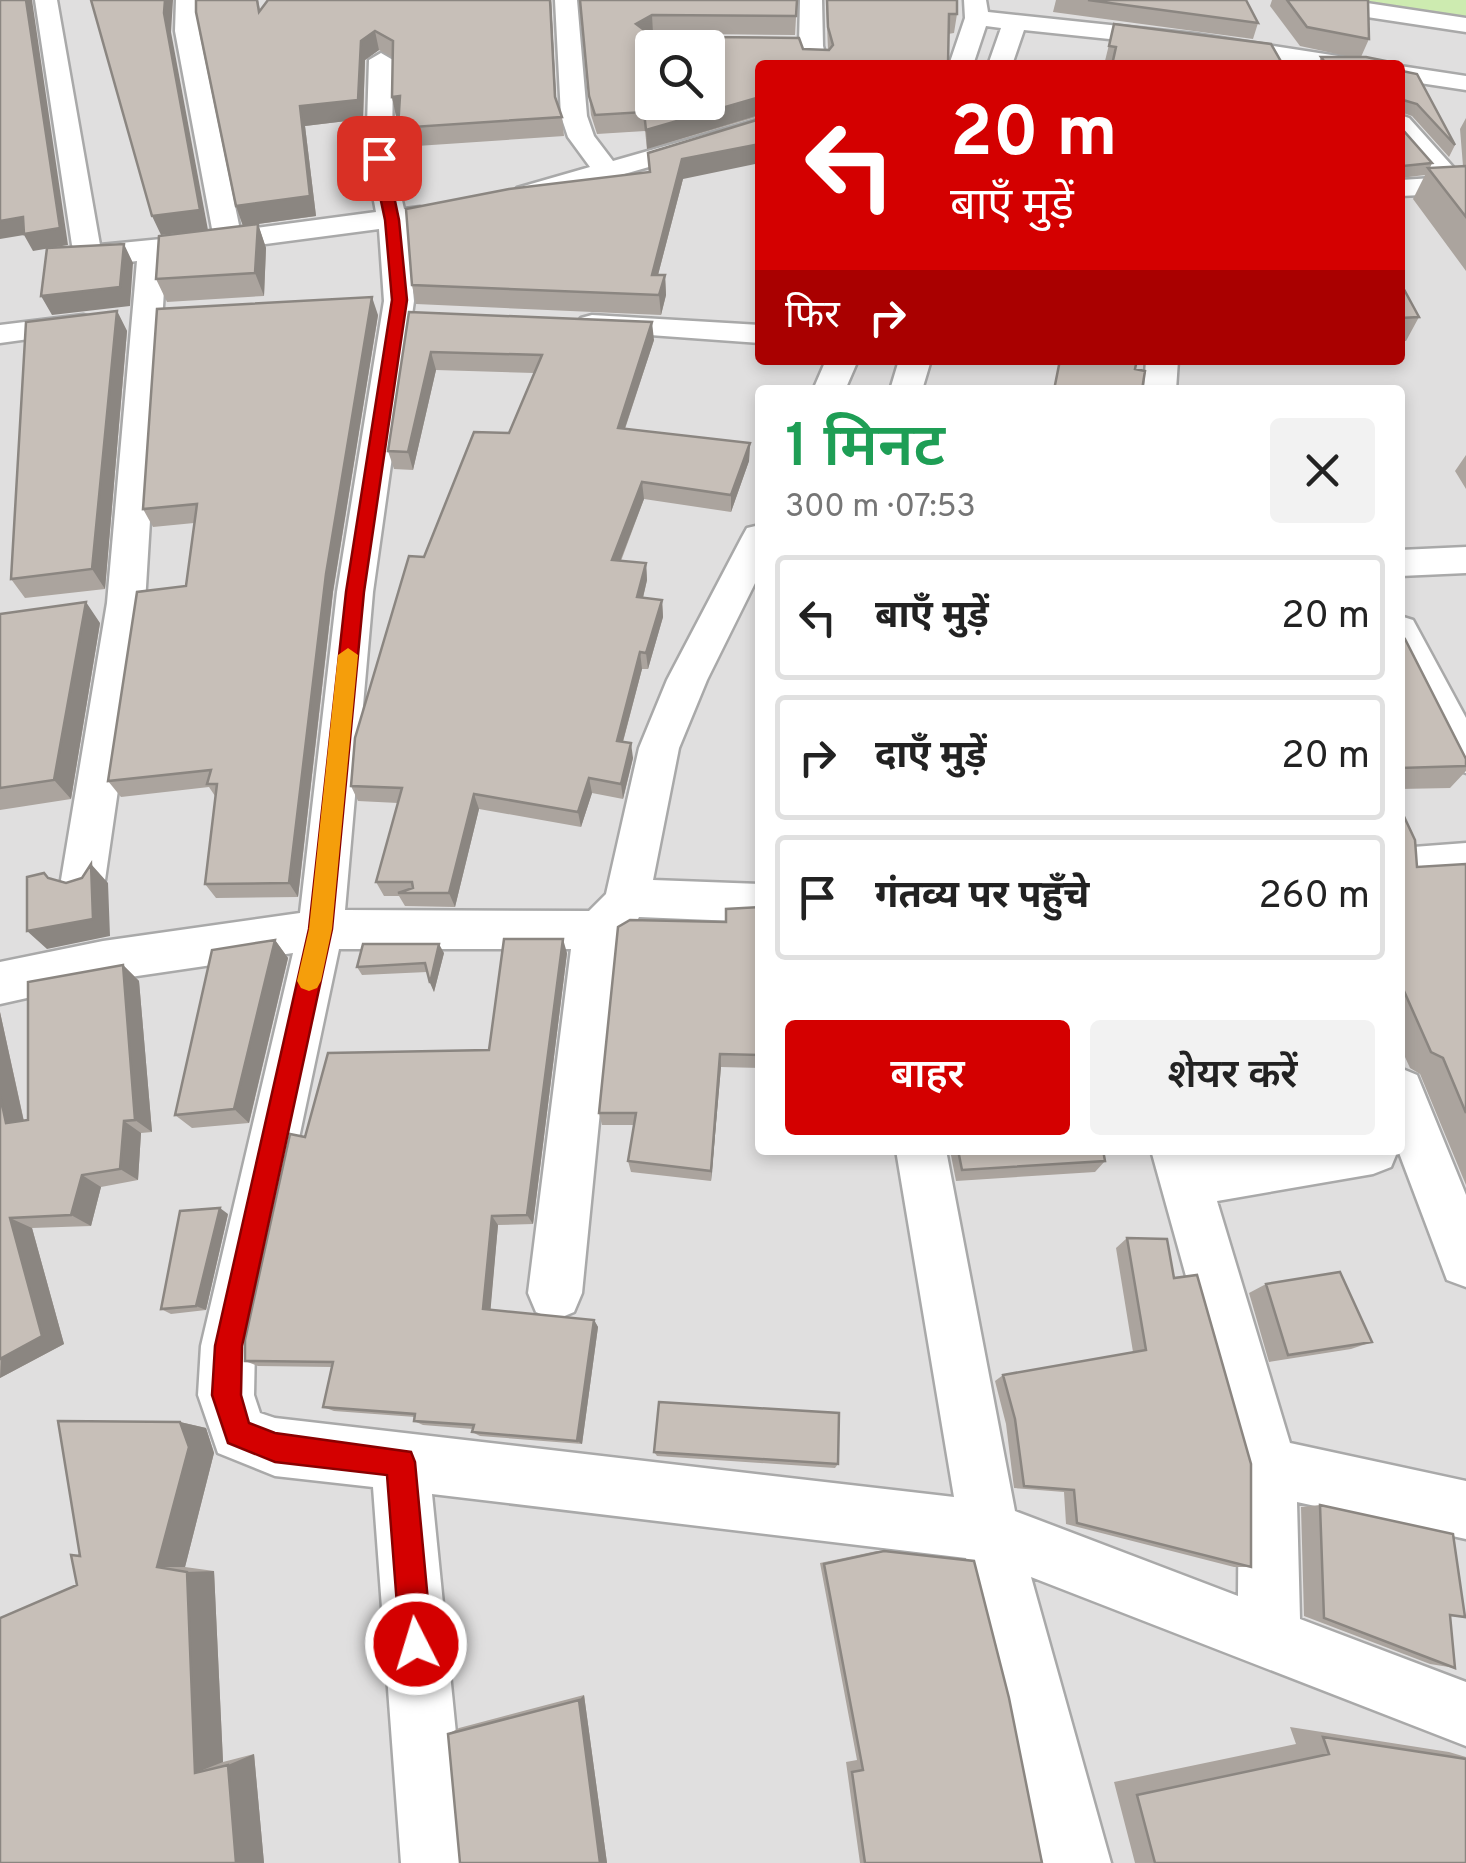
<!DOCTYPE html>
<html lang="hi">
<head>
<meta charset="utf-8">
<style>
	body { margin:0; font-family:Overpass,"Noto Sans Devanagari",sans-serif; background:#f2f2f2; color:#222; height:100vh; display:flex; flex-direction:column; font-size:38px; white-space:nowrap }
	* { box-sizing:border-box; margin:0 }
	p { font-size:32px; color:#767676 }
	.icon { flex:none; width:55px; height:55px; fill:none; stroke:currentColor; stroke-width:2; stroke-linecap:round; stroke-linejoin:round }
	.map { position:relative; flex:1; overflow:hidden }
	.panel { position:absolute; left:755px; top:385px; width:650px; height:770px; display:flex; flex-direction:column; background:#fff; border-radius:10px; box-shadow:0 5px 15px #0003 }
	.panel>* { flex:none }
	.guide { position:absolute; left:755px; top:60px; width:650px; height:305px; border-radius:10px; box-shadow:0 5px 15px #0003; background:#d40000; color:#fff; overflow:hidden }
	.controls { position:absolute; left:635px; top:30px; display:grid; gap:20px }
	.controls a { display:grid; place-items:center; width:90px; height:90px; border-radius:10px; background:#fff; box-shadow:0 5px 15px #0003; font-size:50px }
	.pin { position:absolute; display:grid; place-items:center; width:85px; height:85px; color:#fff; margin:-42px; border-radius:20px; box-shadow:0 5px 15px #0006 }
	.me { position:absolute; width:110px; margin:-55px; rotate:355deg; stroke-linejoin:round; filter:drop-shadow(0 0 8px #0008) }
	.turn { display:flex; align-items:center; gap:35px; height:210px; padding:0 30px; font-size:45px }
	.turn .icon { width:130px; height:130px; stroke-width:2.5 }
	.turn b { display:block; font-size:70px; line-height:85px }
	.then { display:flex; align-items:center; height:95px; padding:0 30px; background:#0003; gap:20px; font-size:38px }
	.round { display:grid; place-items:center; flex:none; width:105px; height:105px; border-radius:10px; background:#f2f2f2 }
	.head { display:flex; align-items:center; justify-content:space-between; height:170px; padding:0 30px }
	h1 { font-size:60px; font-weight:600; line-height:75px; color:#1e9e55 }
	.button { display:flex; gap:20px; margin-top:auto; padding:20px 30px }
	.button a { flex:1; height:115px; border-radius:10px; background:#d40000; color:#fff; font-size:40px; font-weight:600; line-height:115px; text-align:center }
	.button a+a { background:#f2f2f2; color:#222 }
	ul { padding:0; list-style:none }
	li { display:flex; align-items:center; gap:30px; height:125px; margin:0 20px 15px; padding:0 10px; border:5px solid #e0e0e0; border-radius:10px }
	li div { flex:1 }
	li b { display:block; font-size:38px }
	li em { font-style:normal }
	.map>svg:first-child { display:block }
	.residential { fill:#e0dfdf; fill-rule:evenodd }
	.grass { fill:#cdebb0 }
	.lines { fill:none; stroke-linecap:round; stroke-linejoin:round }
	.minor-casing { stroke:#a9a9a9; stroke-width:5 }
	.minor { fill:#fff; fill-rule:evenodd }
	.wall { fill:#aba49e; fill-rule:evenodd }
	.shaded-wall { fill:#8b8681 }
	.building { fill:#c7bfb8; stroke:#8b8681; stroke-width:2.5; fill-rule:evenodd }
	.route { fill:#d40000; stroke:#8a0000; stroke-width:2.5 }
	.slow { fill:#f59e0b }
</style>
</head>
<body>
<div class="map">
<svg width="1466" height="1863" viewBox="0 0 1466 1863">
	<rect width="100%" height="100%" fill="#f2efe9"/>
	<path class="residential" d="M 0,0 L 1466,0 L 1466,1863 L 0,1863 ZM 652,48 L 708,48 L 708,102 L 652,102 ZM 760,65 L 1400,65 L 1400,360 L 760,360 ZM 760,390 L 1400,390 L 1400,1150 L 760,1150 Z"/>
	<path class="grass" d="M 1316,0 L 1466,0 L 1466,21 Z"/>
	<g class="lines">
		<g class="minor-casing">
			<path id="minor" d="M 35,0 L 57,0 L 100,245 L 213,234 L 175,31 L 176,0 L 198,0 L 199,31 L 240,230 L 376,212 L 366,157 L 369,60 L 381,53 L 393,60 L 392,157 L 404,209 L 420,207 L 434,215 L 430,221 L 407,225 L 414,301 L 373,592 L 345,910 L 589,911 L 606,894 L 639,748 L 667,680 L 742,537 L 747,528 L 760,525 L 760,573 L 707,680 L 679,748 L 653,880 L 760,884 L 760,922 L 639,917 L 632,931 L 617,940 L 582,1293 L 574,1312 L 555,1320 L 536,1312 L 528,1293 L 571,949 L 339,949 L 255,1346 L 254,1395 L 260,1413 L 275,1418 L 954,1497 L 896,1150 L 946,1150 L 1015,1511 L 1238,1596 L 1239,1467 L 1151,1150 L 1201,1150 L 1202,1154 L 1227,1150 L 1400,1150 L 1400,1068 L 1417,1075 L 1466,1195 L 1466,1287 L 1447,1280 L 1398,1150 L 1391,1167 L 1373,1174 L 1217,1201 L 1290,1443 L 1466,1481 L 1466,1539 L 1297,1502 L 1300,1619 L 1466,1682 L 1466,1746 L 1031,1577 L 1111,1863 L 1043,1863 L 966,1558 L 432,1494 L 469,1863 L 401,1863 L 373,1487 L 275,1476 L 218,1453 L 198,1395 L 201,1346 L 293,953 L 103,981 L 0,1004 L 0,962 L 103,941 L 300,913 L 337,592 L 384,301 L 379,229 L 166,257 L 145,603 L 105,880 L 98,893 L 83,898 L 68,893 L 61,880 L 107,603 L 137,261 L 114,264 L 81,259 L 72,245 Z
				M 555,0 L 577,0 L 587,116 L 594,136 L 613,161 L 760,119 L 760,135 L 527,202 L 517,200 L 513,194 L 517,188 L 590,167 L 568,137 L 561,116 Z
				M 800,0 L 822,0 L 823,46 L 828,65 L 804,65 L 799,46 Z
				M 964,0 L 986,0 L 988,12 L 1195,34 L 1351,58 L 1363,65 L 1304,65 L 1195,48 L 1024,30 L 1012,65 L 988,65 L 1001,28 L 986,26 L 973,65 L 949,65 L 965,18 Z
				M 1290,0 L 1347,0 L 1466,18 L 1466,32 L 1301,7 Z
				M 1400,66 L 1466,76 L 1466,90 L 1400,80 Z
				M 1400,115 L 1409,118 L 1462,177 L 1466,177 L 1466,193 L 1400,196 L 1400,180 L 1434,178 L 1400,139 Z
				M 83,315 L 94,318 L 98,324 L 94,330 L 0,343 L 0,325 Z
				M 592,315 L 760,325 L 760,343 L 581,330 L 577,324 L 581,318 Z
				M 826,360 L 858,360 L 845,390 L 813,390 Z
				M 899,360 L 931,360 L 922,390 L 890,390 Z
				M 1146,360 L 1178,360 L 1176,390 L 1144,390 Z
				M 1466,547 L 1466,573 L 1400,576 L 1400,550 Z
				M 1400,616 L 1413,620 L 1466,718 L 1466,773 L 1452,768 L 1400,667 Z
				M 1466,843 L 1466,879 L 1400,884 L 1400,848 Z"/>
		</g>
		<use href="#minor" class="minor"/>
	</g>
	<path class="wall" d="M 196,0 L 258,0 L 260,10 L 268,0 L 551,0 L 556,102 L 562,117 L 564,136 L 402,147 L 398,128 L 399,116 L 396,116 L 392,97 L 392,57 L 379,50 L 365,60 L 363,119 L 305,126 L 316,216 L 243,226 L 236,206 Z
		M 580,0 L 797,0 L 795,35 L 705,34 L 708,37 L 803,49 L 828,50 L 826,0 L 957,0 L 957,14 L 954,33 L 760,65 L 760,116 L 647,149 L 645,131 L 597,134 L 591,115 ZM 653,33 L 689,34 L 650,35 Z
		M 1056,0 L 1246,0 L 1258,23 L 1253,39 L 1053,12 Z
		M 1272,0 L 1368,0 L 1369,39 L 1361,57 L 1401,64 L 1402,71 L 1417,74 L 1455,145 L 1449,157 L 1412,116 L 1403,113 L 1403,130 L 1432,163 L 1430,168 L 1463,166 L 1460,129 L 1466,118 L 1466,271 L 1413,199 L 1425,175 L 1400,178 L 1400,65 L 1318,65 L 1321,57 L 1351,57 L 1300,46 L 1270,6 Z
		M 1114,24 L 1283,65 L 1104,65 Z
		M 649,172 L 683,179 L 658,275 L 665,275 L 666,295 L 661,315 L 416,304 L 412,285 Z
		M 258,224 L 266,248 L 264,296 L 167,302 L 156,279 Z
		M 1400,282 L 1419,317 L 1406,341 L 1400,341 Z
		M 117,311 L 127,331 L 105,589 L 25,598 L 11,579 Z
		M 409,312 L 654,340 L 625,429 L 750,443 L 749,461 L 731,512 L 644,499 L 621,561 L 646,563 L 647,580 L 643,598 L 662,600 L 663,617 L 648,669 L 642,669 L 623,742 L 633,758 L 623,799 L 592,793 L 581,827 L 479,809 L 455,907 L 405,906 L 399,896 L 384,896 L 376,882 L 398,803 L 358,801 L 351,786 L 424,557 L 509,433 L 534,373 L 436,370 L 413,470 L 394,469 L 388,451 Z
		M 378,315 L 333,592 L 298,897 L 216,898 L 205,884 L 215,796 L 209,787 L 121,797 L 108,781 L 186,586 L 194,523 L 153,527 L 143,509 Z
		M 1466,455 L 1466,489 L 1455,471 Z
		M 0,614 L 100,623 L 71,799 L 0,810 Z
		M 1400,640 L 1466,759 L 1466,771 L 1450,788 L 1400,789 Z
		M 1400,808 L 1417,867 L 1466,864 L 1466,1185 L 1420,1074 L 1410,1068 L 1400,1046 Z
		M 760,907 L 760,1068 L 721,1067 L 711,1181 L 631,1172 L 628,1161 L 634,1125 L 602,1125 L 599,1113 L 726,922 Z
		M 275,940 L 288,958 L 249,1123 L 192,1128 L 175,1115 Z
		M 444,953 L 434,992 L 427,972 L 362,975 L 357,967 Z
		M 567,953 L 533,1224 L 498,1225 L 490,1310 L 594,1320 L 598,1327 L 582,1444 L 480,1436 L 472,1432 L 473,1429 L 423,1425 L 414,1421 L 415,1417 L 334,1411 L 323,1407 L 332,1367 L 258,1366 L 245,1361 L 305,1137 L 489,1050 Z
		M 123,965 L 139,981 L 152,1132 L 141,1133 L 138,1180 L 101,1187 L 91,1226 L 32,1228 L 64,1344 L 0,1378 L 0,1012 L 24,1121 L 28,1120 Z
		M 950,1150 L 1103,1150 L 1105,1161 L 1095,1172 L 956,1181 Z
		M 228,1214 L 206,1310 L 171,1314 L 161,1309 Z
		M 1127,1238 L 1174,1278 L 1251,1567 L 1234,1567 L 1066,1524 L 1064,1492 L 1014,1488 L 1006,1424 L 995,1381 L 1003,1375 L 1133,1352 L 1116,1248 Z
		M 1266,1284 L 1372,1342 L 1351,1349 L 1269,1362 L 1249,1293 Z
		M 180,1422 L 206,1428 L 214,1453 L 185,1567 L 214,1571 L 223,1762 L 254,1754 L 264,1863 L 0,1863 L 77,1585 L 71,1555 L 80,1555 Z
		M 654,1452 L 838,1464 L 835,1468 L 657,1456 Z
		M 1320,1505 L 1465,1617 L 1450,1616 L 1455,1668 L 1430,1664 L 1304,1616 L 1301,1507 Z
		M 877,1551 L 884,1551 L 1042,1863 L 860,1863 L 846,1762 L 857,1760 L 820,1563 Z
		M 584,1695 L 607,1863 L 448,1734 L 459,1728 Z
		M 1290,1727 L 1449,1752 L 1466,1757 L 1466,1863 L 1135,1863 L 1114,1782 L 1296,1744 Z"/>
	<path class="shaded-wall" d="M 26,0 L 32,0 L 68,245 L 33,251 L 24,235 L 0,239 L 0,221 Z
		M 165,0 L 173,0 L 171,32 L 208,230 L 161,235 L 152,216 Z
		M 550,0 L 551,0 L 557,116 L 555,97 Z
		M 652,15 L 653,33 L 638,43 L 636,24 Z
		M 375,31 L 379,50 L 365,60 L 363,119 L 305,126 L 316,216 L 243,226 L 236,206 L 300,106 L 361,41 Z
		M 400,96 L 405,115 L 396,116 L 392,97 Z
		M 759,96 L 759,115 L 647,149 L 646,130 Z
		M 760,144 L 760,163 L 683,179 L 653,294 L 652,275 L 682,159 Z
		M 258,224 L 266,248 L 264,296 L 255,273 Z
		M 124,244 L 133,263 L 130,306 L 52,315 L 41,296 Z
		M 665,275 L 666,295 L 661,315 L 659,295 Z
		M 372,297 L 378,315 L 333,592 L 298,897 L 289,883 L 326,574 Z
		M 117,311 L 127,331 L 105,589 L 92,569 Z
		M 652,322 L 654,340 L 619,446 L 618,428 Z
		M 431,352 L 436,370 L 413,470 L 408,452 Z
		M 750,443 L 749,461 L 731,512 L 731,495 Z
		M 642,482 L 644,499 L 614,577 L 612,560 Z
		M 646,563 L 647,580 L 639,614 L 637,597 Z
		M 662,600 L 663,617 L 648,669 L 646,653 Z
		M 86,602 L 100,623 L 71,799 L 54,780 Z
		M 640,652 L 642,669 L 619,756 L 617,741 Z
		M 631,743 L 633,758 L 623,799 L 621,784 Z
		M 589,778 L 592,793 L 581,827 L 578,812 Z
		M 474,794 L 479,809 L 455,907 L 449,893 Z
		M 91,864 L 108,883 L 110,936 L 47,949 L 27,931 L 93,919 Z
		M 563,939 L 567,953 L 533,1224 L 527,1215 Z
		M 275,940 L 288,958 L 249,1123 L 234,1109 Z
		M 439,944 L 444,953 L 434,992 L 430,983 Z
		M 123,965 L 139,981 L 152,1132 L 135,1120 Z
		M 0,1012 L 27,1136 L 6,1123 L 0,1095 Z
		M 720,1054 L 721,1067 L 711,1181 L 711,1171 Z
		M 124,1121 L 141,1133 L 138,1180 L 120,1169 Z
		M 82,1175 L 101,1187 L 91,1226 L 71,1215 Z
		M 220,1208 L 228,1214 L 206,1310 L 196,1306 Z
		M 492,1216 L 498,1225 L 490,1316 L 483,1309 Z
		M 10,1218 L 32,1228 L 64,1344 L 0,1378 Z
		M 594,1320 L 598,1327 L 582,1444 L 577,1441 Z
		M 180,1422 L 206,1428 L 214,1453 L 185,1567 L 157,1567 Z
		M 214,1571 L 223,1762 L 195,1773 L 187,1572 Z
		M 584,1695 L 607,1863 L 600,1863 L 579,1700 Z
		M 254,1754 L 264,1863 L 236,1863 L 228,1765 Z"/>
	<path class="building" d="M 0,0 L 26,0 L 60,228 L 24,234 L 23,217 L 0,221 Z
		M 91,0 L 165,0 L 164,13 L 200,210 L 152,216 Z
		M 196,0 L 257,0 L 259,12 L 268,0 L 550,0 L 555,97 L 562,117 L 398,128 L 400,96 L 392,97 L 393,41 L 375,31 L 361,41 L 358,100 L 300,106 L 310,196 L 236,206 L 196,12 Z
		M 580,0 L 797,0 L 796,16 L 652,15 L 636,24 L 652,36 L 704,33 L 708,37 L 799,38 L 803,49 L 829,50 L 833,45 L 828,27 L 827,0 L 957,0 L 957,14 L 949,14 L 948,65 L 760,65 L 760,97 L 646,130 L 644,112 L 595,115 L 589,96 ZM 652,48 L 708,48 L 708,102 L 652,102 Z
		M 1088,0 L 1246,0 L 1258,23 Z
		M 1287,0 L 1368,0 L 1369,39 L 1307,27 Z
		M 1114,24 L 1271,44 L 1283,65 L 1112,65 L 1116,47 L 1109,46 Z
		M 1321,57 L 1366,57 L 1401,64 L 1402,71 L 1417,74 L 1455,145 L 1417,104 L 1403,100 L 1403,130 L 1432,163 L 1403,166 L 1400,163 L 1400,65 L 1327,65 Z
		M 760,119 L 760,144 L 682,159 L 652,275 L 665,275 L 659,295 L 412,285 L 406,209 L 509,189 L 650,172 L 648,153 Z
		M 1466,166 L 1466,217 L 1428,168 Z
		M 258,224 L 255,273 L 156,279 L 159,236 Z
		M 124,244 L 120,287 L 41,296 L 47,248 Z
		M 1400,282 L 1419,317 L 1400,318 Z
		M 372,297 L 326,574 L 289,883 L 205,884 L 217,784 L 207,784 L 211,770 L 108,781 L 137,592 L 186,586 L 197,504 L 143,509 L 157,309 Z
		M 117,311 L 92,569 L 11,579 L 26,322 Z
		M 409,312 L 652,322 L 618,428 L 750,443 L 731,495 L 642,482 L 612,560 L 646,563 L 637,597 L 662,600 L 646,653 L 640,652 L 617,741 L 631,743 L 621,784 L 589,778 L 578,812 L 474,794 L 449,893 L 398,893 L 413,888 L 412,882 L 376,882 L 402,788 L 351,786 L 355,738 L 409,556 L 424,557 L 474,432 L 509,433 L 542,355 L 431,352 L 408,452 L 388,451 Z
		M 1060,360 L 1137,360 L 1135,369 L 1145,371 L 1142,390 L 1054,390 Z
		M 946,387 L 971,390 L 945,390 Z
		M 86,602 L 54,780 L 0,788 L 0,614 Z
		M 1405,639 L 1466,759 L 1466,766 L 1400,768 L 1400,640 Z
		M 1400,808 L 1415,840 L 1417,867 L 1466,864 L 1466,1113 L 1443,1058 L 1431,1052 L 1400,982 Z
		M 91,864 L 93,919 L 27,931 L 27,877 L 44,873 L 48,878 L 66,883 L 82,878 Z
		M 760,907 L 760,1055 L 720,1054 L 711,1171 L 628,1161 L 636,1113 L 599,1113 L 618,927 L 630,920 L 726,922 L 726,909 Z
		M 504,939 L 563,939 L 527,1215 L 492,1216 L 483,1309 L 594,1320 L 577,1441 L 472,1432 L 474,1425 L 414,1421 L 415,1414 L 323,1407 L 333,1362 L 245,1361 L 245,1340 L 290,1134 L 305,1137 L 328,1053 L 489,1050 Z
		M 275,940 L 234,1109 L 175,1115 L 212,950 Z
		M 363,944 L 439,944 L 430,983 L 425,963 L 357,967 Z
		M 123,965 L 135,1120 L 124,1121 L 120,1169 L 82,1175 L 71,1215 L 10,1218 L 42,1336 L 0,1359 L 0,1095 L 6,1123 L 28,1120 L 28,982 Z
		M 958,1150 L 1103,1150 L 1105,1161 L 962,1170 Z
		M 220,1208 L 196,1306 L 161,1309 L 180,1211 Z
		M 1127,1238 L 1167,1239 L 1174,1278 L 1197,1275 L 1251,1464 L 1251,1567 L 1077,1523 L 1074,1490 L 1024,1486 L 1015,1419 L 1003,1375 L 1146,1350 Z
		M 1340,1272 L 1372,1342 L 1288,1355 L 1266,1284 Z
		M 659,1402 L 839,1413 L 838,1464 L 654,1452 Z
		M 58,1421 L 180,1422 L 189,1447 L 157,1567 L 187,1572 L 195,1773 L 228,1765 L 236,1863 L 0,1863 L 0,1618 L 77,1585 L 71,1555 L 80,1556 Z
		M 1320,1505 L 1453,1534 L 1465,1617 L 1450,1615 L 1455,1668 L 1324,1618 Z
		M 884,1551 L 974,1561 L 1009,1698 L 1042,1863 L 865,1863 L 852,1772 L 863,1770 L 824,1564 Z
		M 579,1700 L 600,1863 L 460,1863 L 448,1734 Z
		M 1323,1737 L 1466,1759 L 1466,1863 L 1155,1863 L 1137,1795 L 1329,1754 Z"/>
	<path class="route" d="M 379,153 L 386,158 L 399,220 L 407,300 L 364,592 L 332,929 L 242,1346 L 241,1395 L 249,1423 L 275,1433 L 411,1452 L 415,1462 L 432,1644 L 427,1656 L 416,1660 L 405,1656 L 400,1644 L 387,1475 L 275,1462 L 228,1443 L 212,1395 L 215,1346 L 309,929 L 346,592 L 392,300 L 385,220 L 372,158 Z"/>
	<path class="slow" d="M 348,648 L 358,655 L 332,929 L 321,981 L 317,988 L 309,991 L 301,988 L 297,981 L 309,929 L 338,655 Z"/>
</svg>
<div class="controls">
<a><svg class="icon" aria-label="search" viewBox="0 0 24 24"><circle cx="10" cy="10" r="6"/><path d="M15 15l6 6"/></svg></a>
</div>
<div class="pin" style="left:379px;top:158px;background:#d93025"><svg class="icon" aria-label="arrive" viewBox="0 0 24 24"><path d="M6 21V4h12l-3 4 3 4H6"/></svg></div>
<svg class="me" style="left:416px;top:1644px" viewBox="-20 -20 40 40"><circle r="17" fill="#d40000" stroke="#fff" stroke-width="3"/><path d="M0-11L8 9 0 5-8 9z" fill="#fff"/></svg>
<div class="guide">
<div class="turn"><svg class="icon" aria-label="left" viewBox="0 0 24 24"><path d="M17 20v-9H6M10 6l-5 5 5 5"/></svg><div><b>20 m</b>बाएँ मुड़ें</div></div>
<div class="then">फिर<svg class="icon" aria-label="right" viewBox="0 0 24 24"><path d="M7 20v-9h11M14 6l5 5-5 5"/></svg></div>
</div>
<section class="panel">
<div class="head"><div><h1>1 मिनट</h1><p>300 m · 07:53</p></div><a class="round"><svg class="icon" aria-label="close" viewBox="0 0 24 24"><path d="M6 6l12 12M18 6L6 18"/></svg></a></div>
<ul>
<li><svg class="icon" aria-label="left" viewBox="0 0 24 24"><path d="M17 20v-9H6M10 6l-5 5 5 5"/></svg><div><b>बाएँ मुड़ें</b></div><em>20 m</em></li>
<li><svg class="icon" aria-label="right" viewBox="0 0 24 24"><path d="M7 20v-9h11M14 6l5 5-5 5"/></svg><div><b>दाएँ मुड़ें</b></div><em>20 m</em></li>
<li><svg class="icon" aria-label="arrive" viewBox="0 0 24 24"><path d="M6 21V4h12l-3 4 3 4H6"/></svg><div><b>गंतव्य पर पहुँचे</b></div><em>260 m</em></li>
</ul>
<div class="button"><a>बाहर</a><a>शेयर करें</a></div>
</section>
</div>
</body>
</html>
